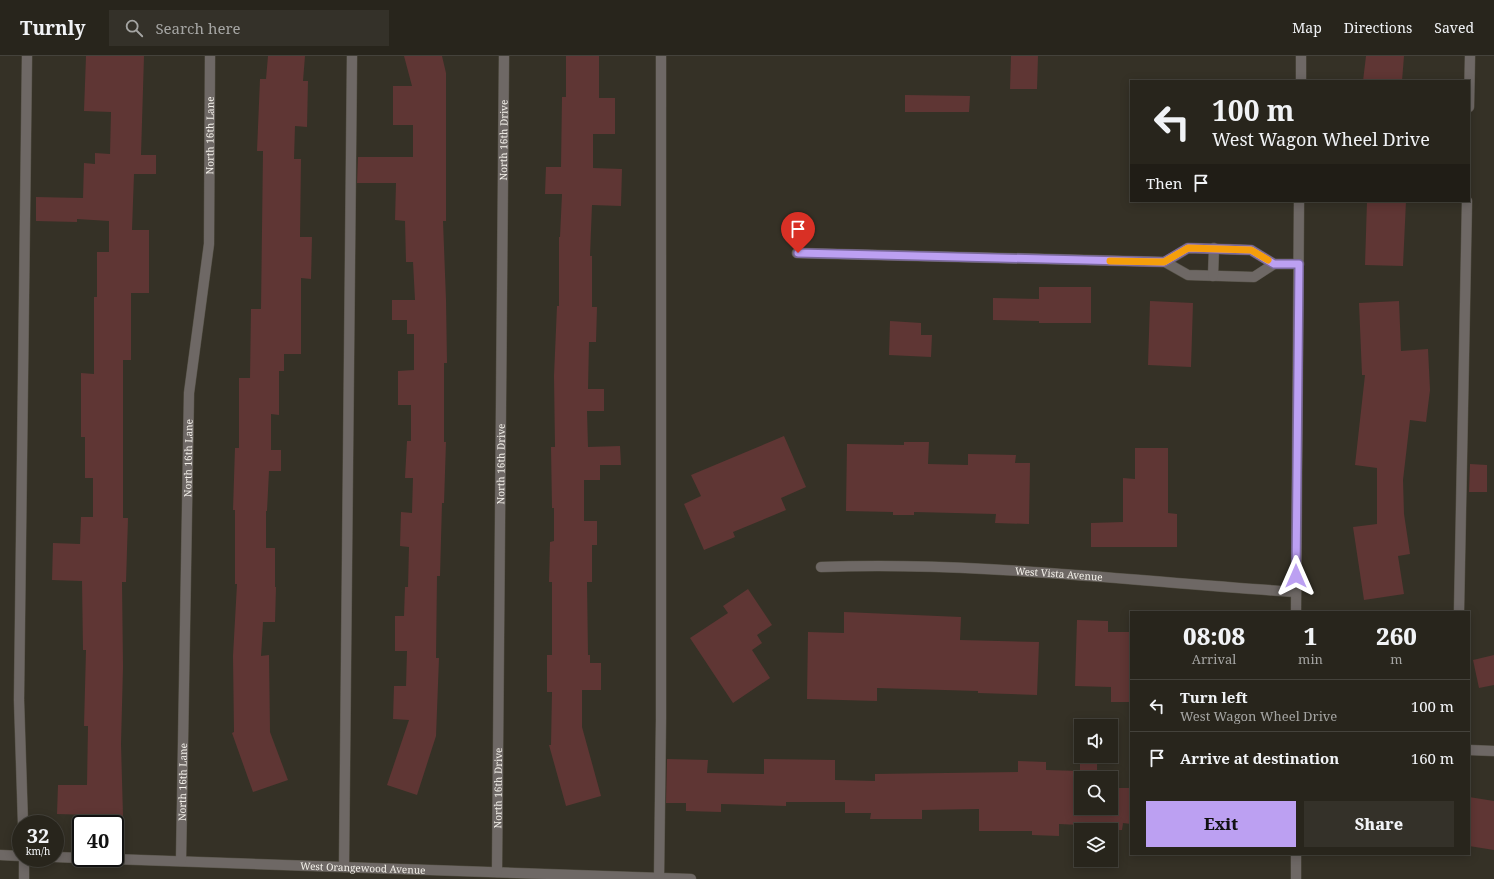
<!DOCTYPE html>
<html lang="en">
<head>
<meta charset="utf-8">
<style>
	body { margin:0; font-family:"Noto Serif",serif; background:#343129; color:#f1f3f6; height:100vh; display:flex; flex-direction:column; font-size:15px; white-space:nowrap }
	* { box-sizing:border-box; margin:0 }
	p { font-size:13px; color:#a5a5a3 }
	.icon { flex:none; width:22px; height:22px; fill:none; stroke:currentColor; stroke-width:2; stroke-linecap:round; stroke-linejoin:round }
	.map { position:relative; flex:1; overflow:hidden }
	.drawer { position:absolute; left:1130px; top:555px; width:340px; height:244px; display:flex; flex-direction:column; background:#28251c; border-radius:0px; box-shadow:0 2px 10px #0003,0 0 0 1px #44423b }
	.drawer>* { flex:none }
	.hud { position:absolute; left:1130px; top:24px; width:340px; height:122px; border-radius:0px; box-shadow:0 2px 10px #0003,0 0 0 1px #44423b; background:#28251c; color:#f1f3f6; overflow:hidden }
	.controls { position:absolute; left:1074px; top:663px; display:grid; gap:8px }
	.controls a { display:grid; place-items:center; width:44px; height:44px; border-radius:0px; background:#28251c; box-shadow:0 2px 10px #0003,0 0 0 1px #44423b; font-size:20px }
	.speed { position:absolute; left:12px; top:759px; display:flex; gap:8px; font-size:20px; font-weight:700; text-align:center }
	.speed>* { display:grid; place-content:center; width:52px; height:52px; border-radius:50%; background:#28251c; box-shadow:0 2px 10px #0003,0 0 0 1px #44423b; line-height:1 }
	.speed small { font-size:10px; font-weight:400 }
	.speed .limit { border:2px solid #111; border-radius:6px; background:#fff; color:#111 }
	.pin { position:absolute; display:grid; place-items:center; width:34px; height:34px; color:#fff; margin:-41px -17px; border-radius:50% 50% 50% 0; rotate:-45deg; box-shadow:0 0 4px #0007 }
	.pin .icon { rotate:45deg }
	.me { position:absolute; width:44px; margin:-22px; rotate:0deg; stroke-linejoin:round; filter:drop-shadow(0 0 3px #0008) }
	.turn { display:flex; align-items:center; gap:14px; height:84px; padding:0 16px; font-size:18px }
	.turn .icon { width:52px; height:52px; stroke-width:2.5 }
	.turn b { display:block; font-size:28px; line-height:34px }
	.then { display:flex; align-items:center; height:38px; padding:0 16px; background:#0003; gap:8px; font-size:15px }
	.eta { display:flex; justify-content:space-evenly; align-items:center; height:68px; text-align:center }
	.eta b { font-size:24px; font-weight:800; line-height:28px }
	.action { display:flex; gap:8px; margin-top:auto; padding:8px 16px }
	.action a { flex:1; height:46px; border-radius:0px; background:#bca0f2; color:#111; font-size:16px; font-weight:800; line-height:46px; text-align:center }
	.action a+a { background:#343129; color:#f1f3f6 }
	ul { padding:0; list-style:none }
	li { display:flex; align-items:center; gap:12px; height:52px; padding:0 16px; border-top:1px solid #44423b }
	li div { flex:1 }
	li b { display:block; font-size:15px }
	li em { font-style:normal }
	header { display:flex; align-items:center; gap:24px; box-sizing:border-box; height:56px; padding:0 20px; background:#28251c; border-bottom:1px solid #44423b }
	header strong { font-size:19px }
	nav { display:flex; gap:22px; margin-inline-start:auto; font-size:14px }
	.search { width:280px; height:36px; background:#343129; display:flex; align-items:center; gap:10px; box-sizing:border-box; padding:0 14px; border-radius:0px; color:#a5a5a3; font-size:15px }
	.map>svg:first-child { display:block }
	.building { fill:#5f3634 }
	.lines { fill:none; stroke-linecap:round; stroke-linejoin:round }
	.minor-casing { stroke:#545045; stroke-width:11 }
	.minor { stroke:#6e6865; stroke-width:10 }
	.route-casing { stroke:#7a689d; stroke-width:10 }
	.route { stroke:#bca0f2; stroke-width:7 }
	.slow { stroke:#f59e0b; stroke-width:7 }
	.labels { text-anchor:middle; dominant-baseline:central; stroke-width:3; stroke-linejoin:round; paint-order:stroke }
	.street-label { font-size:10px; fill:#f4f1ea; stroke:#1b1914 }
</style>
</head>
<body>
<header>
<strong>Turnly</strong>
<div class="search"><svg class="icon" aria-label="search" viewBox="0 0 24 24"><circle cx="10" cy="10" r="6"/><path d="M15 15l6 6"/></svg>Search here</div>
<nav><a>Map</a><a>Directions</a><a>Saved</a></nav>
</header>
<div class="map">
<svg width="1494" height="823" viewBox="0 0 1494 823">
	<rect width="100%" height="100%" fill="#353126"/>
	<path class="building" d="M 86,0 L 144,0 L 141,99 L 156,99 L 156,118 L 134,118 L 132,174 L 149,174 L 149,237 L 131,237 L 131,304 L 123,304 L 123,462 L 128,462 L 126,526 L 122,526 L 123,611 L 121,688 L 123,760 L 57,758 L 58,729 L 87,729 L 88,670 L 84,670 L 86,594 L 83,594 L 82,525 L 52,524 L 53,487 L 80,488 L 81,461 L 93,461 L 93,422 L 85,422 L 85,381 L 81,381 L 81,317 L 94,318 L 94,241 L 97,241 L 97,196 L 109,196 L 109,165 L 77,163 L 77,166 L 36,165 L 36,141 L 83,142 L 84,107 L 95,108 L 95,97 L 110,98 L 111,56 L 84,55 Z
		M 268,0 L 305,0 L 303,25 L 308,25 L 307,71 L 295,70 L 294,103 L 301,103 L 300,181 L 312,181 L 311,223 L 301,222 L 301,298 L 284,298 L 284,315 L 279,315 L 279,359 L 271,358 L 271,394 L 281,394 L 281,415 L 269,415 L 267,455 L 266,455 L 266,492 L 275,492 L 275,531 L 276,531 L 275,566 L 263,566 L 261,600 L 269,599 L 270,676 L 288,724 L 253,736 L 232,677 L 234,676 L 233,600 L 237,528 L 235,528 L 235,454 L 233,454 L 235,392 L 239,392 L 239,322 L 250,322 L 251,253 L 261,253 L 263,95 L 257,95 L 260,23 L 266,23 Z
		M 404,0 L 442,0 L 446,17 L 446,165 L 443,165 L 446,244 L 447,307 L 444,307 L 444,386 L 446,386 L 444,447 L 442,447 L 440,520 L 437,520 L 436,602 L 439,602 L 436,680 L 417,739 L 387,729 L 409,664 L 393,663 L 394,630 L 406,630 L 407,595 L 395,595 L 395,560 L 404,560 L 405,531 L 408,531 L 409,491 L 400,490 L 401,456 L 412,457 L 413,422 L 405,422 L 407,385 L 411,385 L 411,349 L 398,349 L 398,315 L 414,314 L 414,278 L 407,278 L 407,264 L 392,264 L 392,244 L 415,244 L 413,206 L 406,206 L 405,165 L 395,164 L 396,127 L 357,127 L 358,101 L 413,101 L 413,69 L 393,69 L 393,30 L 412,30 Z
		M 566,0 L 599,0 L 599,42 L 615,42 L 615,78 L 593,78 L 593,112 L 622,113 L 621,150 L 592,149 L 590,200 L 592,200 L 592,251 L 597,251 L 596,286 L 589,286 L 588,333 L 604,333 L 604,355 L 587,355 L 588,391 L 620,390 L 621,409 L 600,409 L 600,424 L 584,424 L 584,465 L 597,465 L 597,489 L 592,489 L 592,526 L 587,526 L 588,599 L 590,599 L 590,607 L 601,607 L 601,634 L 582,634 L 582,671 L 601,740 L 566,750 L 549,689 L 551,689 L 552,636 L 547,636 L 547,599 L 552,599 L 552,526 L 549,526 L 550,486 L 554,485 L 554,452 L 552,452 L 551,391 L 555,391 L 554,320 L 557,250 L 559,250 L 559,181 L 560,181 L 562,138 L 545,138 L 546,111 L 561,111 L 562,41 L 566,41 Z
		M 1011,0 L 1038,0 L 1037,33 L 1010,33 Z
		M 1366,0 L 1404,0 L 1402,25 L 1363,25 Z
		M 905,39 L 970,40 L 969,56 L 905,56 Z
		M 1367,145 L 1406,145 L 1403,210 L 1365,209 Z
		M 1039,231 L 1091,231 L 1091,267 L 1039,267 L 1039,265 L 993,264 L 993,242 L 1039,243 Z
		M 1150,245 L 1193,247 L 1191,311 L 1148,309 Z
		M 1399,245 L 1401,295 L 1428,293 L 1430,334 L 1426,366 L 1410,364 L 1403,424 L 1404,458 L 1410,498 L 1398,500 L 1404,538 L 1364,544 L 1353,471 L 1377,468 L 1377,412 L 1355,409 L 1365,319 L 1362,319 L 1359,247 Z
		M 890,265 L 921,267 L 921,279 L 932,279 L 931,301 L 889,299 Z
		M 784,380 L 806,431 L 781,442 L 786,454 L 733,476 L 735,481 L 704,494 L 684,448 L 701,440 L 691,419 Z
		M 904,386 L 929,386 L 928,408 L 968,409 L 968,398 L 1016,399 L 1015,407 L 1030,407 L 1029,468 L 995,467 L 996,458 L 914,456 L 914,459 L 893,459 L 893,456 L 846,455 L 847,388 L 904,389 Z
		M 1135,392 L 1168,392 L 1168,457 L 1177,458 L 1177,491 L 1091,491 L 1091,467 L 1123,466 L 1123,422 L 1135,423 Z
		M 1470,408 L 1487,409 L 1487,436 L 1469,436 Z
		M 748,533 L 772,569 L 757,579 L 762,587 L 752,594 L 770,622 L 733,647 L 690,582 L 728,557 L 723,550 Z
		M 844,556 L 961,561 L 960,584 L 1039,586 L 1037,639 L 978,637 L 978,635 L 877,632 L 877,645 L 807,643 L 808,576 L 844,577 Z
		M 1077,564 L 1108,565 L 1108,576 L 1131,576 L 1131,646 L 1111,646 L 1111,631 L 1075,630 Z
		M 1494,599 L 1494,629 L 1479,632 L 1473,604 Z
		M 1080,700 L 1097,700 L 1097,722 L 1081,722 L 1081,752 L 1111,752 L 1111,732 L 1131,732 L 1131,768 L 1123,767 L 1122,774 L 1101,774 L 1101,770 L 1059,768 L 1059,780 L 1032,779 L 1032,775 L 979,775 L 979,753 L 922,754 L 922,763 L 870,763 L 871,757 L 845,757 L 845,746 L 786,746 L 786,750 L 721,748 L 721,756 L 686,755 L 686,747 L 666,747 L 667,703 L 708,704 L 707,717 L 764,718 L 764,703 L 835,704 L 835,724 L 875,725 L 875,718 L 1018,716 L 1018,705 L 1046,706 L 1046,714 L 1080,715 Z
		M 1469,741 L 1494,745 L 1494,794 L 1469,790 Z"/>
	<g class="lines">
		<g class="minor-casing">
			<g id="minor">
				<path d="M 1301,25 L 1301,0"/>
				<path d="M 1469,51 L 1470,0"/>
				<path d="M 797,197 L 1165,206 L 1188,219 L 1254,221 L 1274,208"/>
				<path d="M 1165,206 L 1188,192 L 1251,194 L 1274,208 L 1299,208"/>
				<path d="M 1213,220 L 1214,192"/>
				<path id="s1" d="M 821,511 C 979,505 1138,526 1296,536"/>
				<path d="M 1296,556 L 1299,145"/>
				<path d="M 1459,556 L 1467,145"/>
				<path d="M 1469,694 L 1494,695"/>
				<path d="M 23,768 L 19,644 L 27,0"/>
				<path d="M 1296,798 L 1296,823"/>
				<path d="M 0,799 L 21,800"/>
				<path d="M 55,801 L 81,802"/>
				<path id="s2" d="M 83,802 L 691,823"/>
				<path id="s3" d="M 181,805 L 189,337 L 209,188 L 210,0"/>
				<path d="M 344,811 L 352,0"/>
				<path id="s4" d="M 497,816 L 504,0"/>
				<path d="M 24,823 L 24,802"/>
				<path d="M 659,823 L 661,663 L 661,0"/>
			</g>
		</g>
		<use href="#minor" class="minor"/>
	</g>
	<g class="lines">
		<g class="route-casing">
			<path id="route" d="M 798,197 L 1164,206 L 1188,192 L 1251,194 L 1274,208 L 1299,208 L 1296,520"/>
		</g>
		<use href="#route" class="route"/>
		<path class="slow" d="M 1110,205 L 1164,206 L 1188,192 L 1251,194 L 1268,204"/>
	</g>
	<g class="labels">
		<g class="street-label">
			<text stroke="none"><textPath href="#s3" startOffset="727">North 16th Lane</textPath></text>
			<text stroke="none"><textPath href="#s4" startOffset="732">North 16th Drive</textPath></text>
			<text stroke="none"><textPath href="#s3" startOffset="403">North 16th Lane</textPath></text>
			<text stroke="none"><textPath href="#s4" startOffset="408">North 16th Drive</textPath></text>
			<text stroke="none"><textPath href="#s1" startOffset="238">West Vista Avenue</textPath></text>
			<text stroke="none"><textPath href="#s3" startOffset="79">North 16th Lane</textPath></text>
			<text stroke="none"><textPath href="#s4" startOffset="84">North 16th Drive</textPath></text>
			<text stroke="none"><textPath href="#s2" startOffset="280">West Orangewood Avenue</textPath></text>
		</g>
	</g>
</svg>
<div class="controls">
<a><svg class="icon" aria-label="sound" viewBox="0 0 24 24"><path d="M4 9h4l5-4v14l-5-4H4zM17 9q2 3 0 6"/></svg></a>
<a><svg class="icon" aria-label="search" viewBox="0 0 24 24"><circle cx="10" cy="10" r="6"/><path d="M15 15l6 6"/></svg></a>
<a><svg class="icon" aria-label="layers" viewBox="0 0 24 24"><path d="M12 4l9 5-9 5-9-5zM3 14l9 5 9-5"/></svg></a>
</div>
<div class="speed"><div>32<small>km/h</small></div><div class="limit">40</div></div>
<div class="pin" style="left:798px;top:197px;background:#d93025"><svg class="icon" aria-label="arrive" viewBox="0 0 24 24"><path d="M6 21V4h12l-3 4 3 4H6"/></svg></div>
<svg class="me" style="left:1296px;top:520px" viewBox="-20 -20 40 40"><path d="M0-17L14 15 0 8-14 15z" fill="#bca0f2" stroke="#fff" stroke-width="4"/></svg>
<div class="hud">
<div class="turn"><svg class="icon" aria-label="left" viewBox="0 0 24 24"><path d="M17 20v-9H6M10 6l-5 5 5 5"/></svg><div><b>100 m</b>West Wagon Wheel Drive</div></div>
<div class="then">Then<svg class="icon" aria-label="arrive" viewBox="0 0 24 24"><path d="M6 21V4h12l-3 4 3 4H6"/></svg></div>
</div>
<section class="drawer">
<div class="eta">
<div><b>08:08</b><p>Arrival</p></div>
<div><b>1</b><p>min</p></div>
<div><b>260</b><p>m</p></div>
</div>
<ul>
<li><svg class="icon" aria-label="left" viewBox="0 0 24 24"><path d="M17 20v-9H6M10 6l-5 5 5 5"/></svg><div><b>Turn left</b><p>West Wagon Wheel Drive</p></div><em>100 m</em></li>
<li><svg class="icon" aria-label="arrive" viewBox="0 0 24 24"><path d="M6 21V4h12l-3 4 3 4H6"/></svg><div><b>Arrive at destination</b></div><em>160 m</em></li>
</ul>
<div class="action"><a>Exit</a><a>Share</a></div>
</section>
</div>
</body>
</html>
